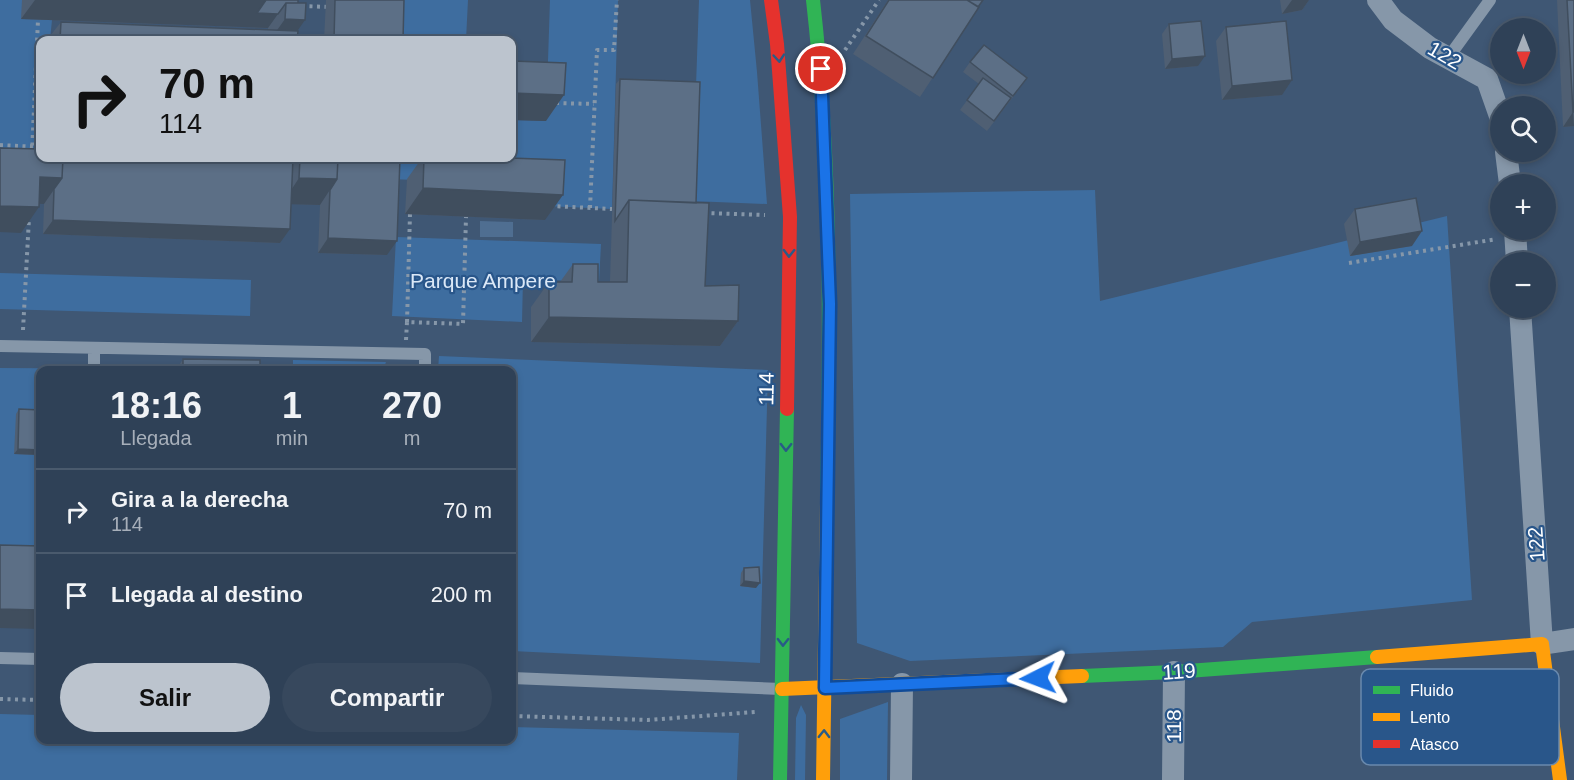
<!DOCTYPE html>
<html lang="es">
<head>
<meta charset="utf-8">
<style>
	body { margin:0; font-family:Helvetica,sans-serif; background:#37485d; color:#f1f3f6; height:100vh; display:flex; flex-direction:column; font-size:22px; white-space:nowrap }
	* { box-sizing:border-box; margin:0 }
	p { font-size:20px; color:#a7afba }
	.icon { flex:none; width:33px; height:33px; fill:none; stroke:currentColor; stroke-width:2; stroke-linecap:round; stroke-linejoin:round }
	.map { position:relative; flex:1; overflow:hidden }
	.details { position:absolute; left:36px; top:366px; width:480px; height:378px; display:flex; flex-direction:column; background:#2f4157; border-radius:12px; box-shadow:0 3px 9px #0003,0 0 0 2px #4a5a6d }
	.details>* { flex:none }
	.guide { position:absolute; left:36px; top:36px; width:480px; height:126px; border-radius:12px; box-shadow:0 3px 9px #0003,0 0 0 2px #4a5a6d; background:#bcc4ce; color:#111; overflow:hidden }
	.needle { width:39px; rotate:180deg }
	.controls { position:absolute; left:1490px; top:18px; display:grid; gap:12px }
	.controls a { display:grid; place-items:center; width:66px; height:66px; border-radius:50%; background:#2f4157; box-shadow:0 3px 9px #0003,0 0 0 2px #4a5a6d; font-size:30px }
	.pin { position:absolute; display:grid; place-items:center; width:51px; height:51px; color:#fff; margin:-26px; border:3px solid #fff; border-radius:50%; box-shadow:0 2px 6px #0007 }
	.me { position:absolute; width:66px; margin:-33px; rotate:267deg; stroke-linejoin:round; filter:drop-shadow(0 0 4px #0008) }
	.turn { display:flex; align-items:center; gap:21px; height:126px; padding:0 24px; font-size:27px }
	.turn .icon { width:78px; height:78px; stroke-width:2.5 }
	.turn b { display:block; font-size:42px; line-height:51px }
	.eta { display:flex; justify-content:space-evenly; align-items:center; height:102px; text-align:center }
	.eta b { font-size:36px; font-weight:700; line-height:42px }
	.primary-button { display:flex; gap:12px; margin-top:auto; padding:12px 24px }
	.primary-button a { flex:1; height:69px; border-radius:36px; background:#bcc4ce; color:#111; font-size:24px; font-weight:700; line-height:69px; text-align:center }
	.primary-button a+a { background:#37485d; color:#f1f3f6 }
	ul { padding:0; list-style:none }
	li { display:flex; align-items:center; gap:18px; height:84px; padding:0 24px; border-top:2px solid #4a5a6d }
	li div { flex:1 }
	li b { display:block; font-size:22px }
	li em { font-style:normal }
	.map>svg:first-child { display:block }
	.green { fill:#3e6d9f }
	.water { fill:#4f6e91 }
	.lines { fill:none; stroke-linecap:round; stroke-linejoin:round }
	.path { stroke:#8697a9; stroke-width:4; stroke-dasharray:3 4.5; stroke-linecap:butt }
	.lane { stroke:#8697a9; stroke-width:12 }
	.street { stroke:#8697a9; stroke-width:22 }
	.fast { stroke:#30b455; stroke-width:14 }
	.slow { stroke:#ff9f0a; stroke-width:14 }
	.jam { stroke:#e5322d; stroke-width:14 }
	.wall { fill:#4f5f73 }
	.shaded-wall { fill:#404e5e }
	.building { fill:#5c6f86; stroke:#404e5e; stroke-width:1.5 }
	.oneway { stroke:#295b87 }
	.route-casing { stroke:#114b97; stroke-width:15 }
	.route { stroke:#1a73e8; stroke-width:10 }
	.labels { text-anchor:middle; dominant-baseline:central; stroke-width:4.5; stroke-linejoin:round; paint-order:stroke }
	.street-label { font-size:21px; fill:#fff; stroke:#29568a }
	.park-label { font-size:21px; fill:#dbe8f7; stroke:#29568a }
	.key { fill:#29568a; stroke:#6989ad; stroke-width:1.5 }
	.key-label { font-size:16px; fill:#fff }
</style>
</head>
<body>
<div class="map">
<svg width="1574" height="780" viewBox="0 0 1574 780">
	<rect width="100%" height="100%" fill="#3f5774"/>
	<path class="green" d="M 0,0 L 22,0 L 52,20 L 50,40 L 40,40 L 40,158 L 0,174 Z
		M 395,0 L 468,0 L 466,40 L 393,40 Z
		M 550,0 L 618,0 L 612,209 L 546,206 L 546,185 L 389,179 L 390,158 L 512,158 L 512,120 L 546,121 Z
		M 699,0 L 750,0 L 757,72 L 767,204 L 692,201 Z
		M 1095,190 L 1100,301 L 1447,216 L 1472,600 L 1252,622 L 1223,647 L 910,661 L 857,643 L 850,194 Z
		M 396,237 L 601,244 L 599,282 L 523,279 L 522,322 L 392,316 Z
		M 0,273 L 251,280 L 250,316 L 0,309 Z
		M 439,356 L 768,370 L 760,663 L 512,651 L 512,370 L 438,370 Z
		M 293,360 L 386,362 L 383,370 L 293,370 Z
		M 0,368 L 176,369 L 40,370 L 40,565 L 0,564 Z
		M 888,702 L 887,780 L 840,780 L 840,719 Z
		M 801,705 L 806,715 L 805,780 L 795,780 L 796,718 Z
		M 0,714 L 40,715 L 40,740 L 512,740 L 512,727 L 739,733 L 737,780 L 0,780 Z"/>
	<path class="water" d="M 480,221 L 513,222 L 513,237 L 480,237 Z"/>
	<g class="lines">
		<path class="path" d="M 302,6 L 330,7
			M 845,50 L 879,0
			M 556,103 L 594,104
			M 0,145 L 40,147
			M 32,153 L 38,20
			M 550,206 L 612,209
			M 590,208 L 597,50 L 614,50 L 617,0
			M 704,213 L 765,215
			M 410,214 L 407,322 L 463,324 L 466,217
			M 1349,263 L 1497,239
			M 23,330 L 29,218
			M 406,340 L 407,322
			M 0,699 L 40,700
			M 512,716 L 648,720 L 755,712"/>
		<path class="lane" d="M 1448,58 L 1490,0
			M 0,346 L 425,354 L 425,370
			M 94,370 L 94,348
			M 0,658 L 40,659
			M 512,678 L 781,689"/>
		<path class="street" d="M 1378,0 L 1393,20 L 1430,48 L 1487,79 L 1500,116
			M 1506,152 L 1510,184
			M 1515,230 L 1517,262
			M 1520,308 L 1542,644 L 1574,639
			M 901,780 L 902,684
			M 1173,780 L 1174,672"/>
		<path class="fast" d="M 813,0 C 832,167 830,335 827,503
			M 1082,676 L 1174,672 L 1377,657
			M 780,780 L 787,409"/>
		<path class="slow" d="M 1377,657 L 1542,644 L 1560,780
			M 782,689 L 1082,676
			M 823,780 L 827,503"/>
		<path class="jam" d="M 771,0 L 777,44 L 790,217 L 787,409"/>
	</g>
	<path class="wall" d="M 22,0 L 298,0 L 297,40 L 50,40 L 50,36 L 61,22 L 268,30 L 268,28 L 21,19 Z
		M 326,0 L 404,0 L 403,40 L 324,40 Z
		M 888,0 L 983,0 L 920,97 L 853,54 Z
		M 1280,0 L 1309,0 L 1302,10 L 1282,14 Z
		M 1557,0 L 1574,0 L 1574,126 L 1563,127 Z
		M 1169,24 L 1198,66 L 1165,69 L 1162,34 Z
		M 1226,27 L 1282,95 L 1222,100 L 1216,41 Z
		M 970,62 L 1020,88 L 987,131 L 960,110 L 979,84 L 963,72 Z
		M 620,79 L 696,203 L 705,286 L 738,321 L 720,346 L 531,342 L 531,307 L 549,282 L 560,282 L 573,264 L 598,282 L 610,282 L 616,84 Z
		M 40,158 L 400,158 L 387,255 L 318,253 L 320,205 L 291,204 L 280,243 L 43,234 L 44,204 L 39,203 L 21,233 Z
		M 422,158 L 424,158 L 545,220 L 405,214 L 407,179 Z
		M 1355,209 L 1412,246 L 1350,256 L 1344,224 Z
		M 183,359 L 260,370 L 176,370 Z
		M 19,409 L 40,455 L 14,454 L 16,414 Z
		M 744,568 L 756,588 L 740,586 L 741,573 Z"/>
	<path class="shaded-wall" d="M 35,0 L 266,0 L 278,14 L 268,28 L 21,19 Z
		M 1292,0 L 1309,0 L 1302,10 L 1282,14 Z
		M 285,19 L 305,20 L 291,40 L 270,40 Z
		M 1205,56 L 1198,66 L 1165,69 L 1172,59 Z
		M 1292,80 L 1282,95 L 1222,100 L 1232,86 Z
		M 512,93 L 564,95 L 546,121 L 512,120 Z
		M 1573,112 L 1574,126 L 1563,127 Z
		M 40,177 L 62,178 L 44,204 L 22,203 Z
		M 299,178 L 337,179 L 320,205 L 282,204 Z
		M 423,188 L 563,195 L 545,220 L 405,214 Z
		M 0,206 L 39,207 L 21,233 L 0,232 Z
		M 53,220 L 290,229 L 280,243 L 43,234 Z
		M 1422,231 L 1412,246 L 1350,256 L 1360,242 Z
		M 328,238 L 397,241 L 387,255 L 318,253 Z
		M 549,317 L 738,321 L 720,346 L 531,342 Z
		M 18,449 L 40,450 L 40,455 L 14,454 Z
		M 744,581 L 760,583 L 756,588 L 740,586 Z
		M 0,609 L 40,610 L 40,629 L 0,628 Z"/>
	<path class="building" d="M 266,0 L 298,0 L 298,3 L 286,3 L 278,14 L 257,13 Z
		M 335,0 L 404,0 L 403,40 L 334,40 Z
		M 889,0 L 967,0 L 979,7 L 933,78 L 866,36 Z
		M 967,0 L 983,0 L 978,7 Z
		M 1567,0 L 1574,0 L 1574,112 L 1573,112 Z
		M 286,3 L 306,3 L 305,20 L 285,19 Z
		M 1201,21 L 1205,56 L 1172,59 L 1169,24 Z
		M 1286,21 L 1292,80 L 1232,86 L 1226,27 Z
		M 61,22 L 298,31 L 297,40 L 60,40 Z
		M 984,45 L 1027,78 L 1013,96 L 970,62 Z
		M 512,61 L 566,63 L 564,95 L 512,93 Z
		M 983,78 L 1011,98 L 994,121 L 967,100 Z
		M 620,79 L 700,82 L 696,203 L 629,200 L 615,221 Z
		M 0,148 L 40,149 L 40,158 L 63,158 L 62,178 L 40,177 L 39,207 L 0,206 Z
		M 63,158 L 293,158 L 290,229 L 53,220 L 54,189 L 62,178 Z
		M 300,158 L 338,158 L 337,179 L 299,178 Z
		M 338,158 L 400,158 L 397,241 L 328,238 L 330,190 L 337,179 Z
		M 424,158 L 510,158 L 565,160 L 563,195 L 423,188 Z
		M 1416,198 L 1422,231 L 1360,242 L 1355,209 Z
		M 629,200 L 709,203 L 705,286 L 739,285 L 738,321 L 549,317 L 549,282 L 572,282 L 573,264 L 598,264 L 598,282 L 627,282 Z
		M 183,359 L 260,360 L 260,370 L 183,370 Z
		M 19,409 L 40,410 L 40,450 L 18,449 Z
		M 0,545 L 40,546 L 40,610 L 0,609 Z
		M 759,567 L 760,583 L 744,581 L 744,568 Z"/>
	<defs><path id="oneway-chevron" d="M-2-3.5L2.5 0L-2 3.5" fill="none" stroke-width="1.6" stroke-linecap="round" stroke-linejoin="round" transform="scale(1.5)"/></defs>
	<g class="oneway">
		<use href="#oneway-chevron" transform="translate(779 58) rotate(85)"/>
		<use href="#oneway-chevron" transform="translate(789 253) rotate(91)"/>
		<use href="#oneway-chevron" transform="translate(786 447) rotate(91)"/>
		<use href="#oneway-chevron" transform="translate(783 642) rotate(91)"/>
		<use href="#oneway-chevron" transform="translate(824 734) rotate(-89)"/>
	</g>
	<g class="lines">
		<g class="route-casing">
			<path id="route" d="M 821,69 L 830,304 L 825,688 L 1038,678"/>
		</g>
		<use href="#route" class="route"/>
	</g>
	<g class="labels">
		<g class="street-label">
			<text transform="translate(1445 55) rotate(30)">122</text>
			<text transform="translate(766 389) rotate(-89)">114</text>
			<text transform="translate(1536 544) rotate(-94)">122</text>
			<text transform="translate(1179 671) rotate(-4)">119</text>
			<text transform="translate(1173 726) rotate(-90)">118</text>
		</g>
		<g class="park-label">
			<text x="483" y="280">Parque Ampere</text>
		</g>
	</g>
	<rect x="1361" y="669" width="198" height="96" rx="9" class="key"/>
	<rect x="1373" y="686" width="27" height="8" fill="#30b455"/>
	<rect x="1373" y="713" width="27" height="8" fill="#ff9f0a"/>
	<rect x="1373" y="740" width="27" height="8" fill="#e5322d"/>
	<g class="key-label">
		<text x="1410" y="696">Fluido</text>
		<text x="1410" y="723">Lento</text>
		<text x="1410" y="750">Atasco</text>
	</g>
</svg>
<div class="controls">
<a><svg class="needle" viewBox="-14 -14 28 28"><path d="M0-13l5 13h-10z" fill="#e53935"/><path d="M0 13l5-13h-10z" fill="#a7afba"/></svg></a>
<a><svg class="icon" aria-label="search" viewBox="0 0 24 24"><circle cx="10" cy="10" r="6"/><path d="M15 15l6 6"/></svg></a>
<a>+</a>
<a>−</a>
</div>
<div class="pin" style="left:821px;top:69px;background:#d93025"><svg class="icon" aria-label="arrive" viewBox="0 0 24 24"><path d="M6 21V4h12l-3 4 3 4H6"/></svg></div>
<svg class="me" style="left:1038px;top:678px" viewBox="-20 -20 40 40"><path d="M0-17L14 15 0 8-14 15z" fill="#1a73e8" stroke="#fff" stroke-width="4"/></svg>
<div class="guide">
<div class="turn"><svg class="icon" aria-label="right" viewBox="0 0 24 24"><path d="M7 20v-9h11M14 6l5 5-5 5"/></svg><div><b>70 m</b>114</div></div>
</div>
<section class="details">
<div class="eta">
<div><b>18:16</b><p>Llegada</p></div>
<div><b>1</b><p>min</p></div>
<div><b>270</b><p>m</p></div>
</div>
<ul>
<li><svg class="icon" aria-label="right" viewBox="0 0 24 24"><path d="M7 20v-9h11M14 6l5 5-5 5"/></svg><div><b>Gira a la derecha</b><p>114</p></div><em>70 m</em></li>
<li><svg class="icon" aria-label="arrive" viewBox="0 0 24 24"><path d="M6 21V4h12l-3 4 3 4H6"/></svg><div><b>Llegada al destino</b></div><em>200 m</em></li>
</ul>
<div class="primary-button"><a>Salir</a><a>Compartir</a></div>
</section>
</div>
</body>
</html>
